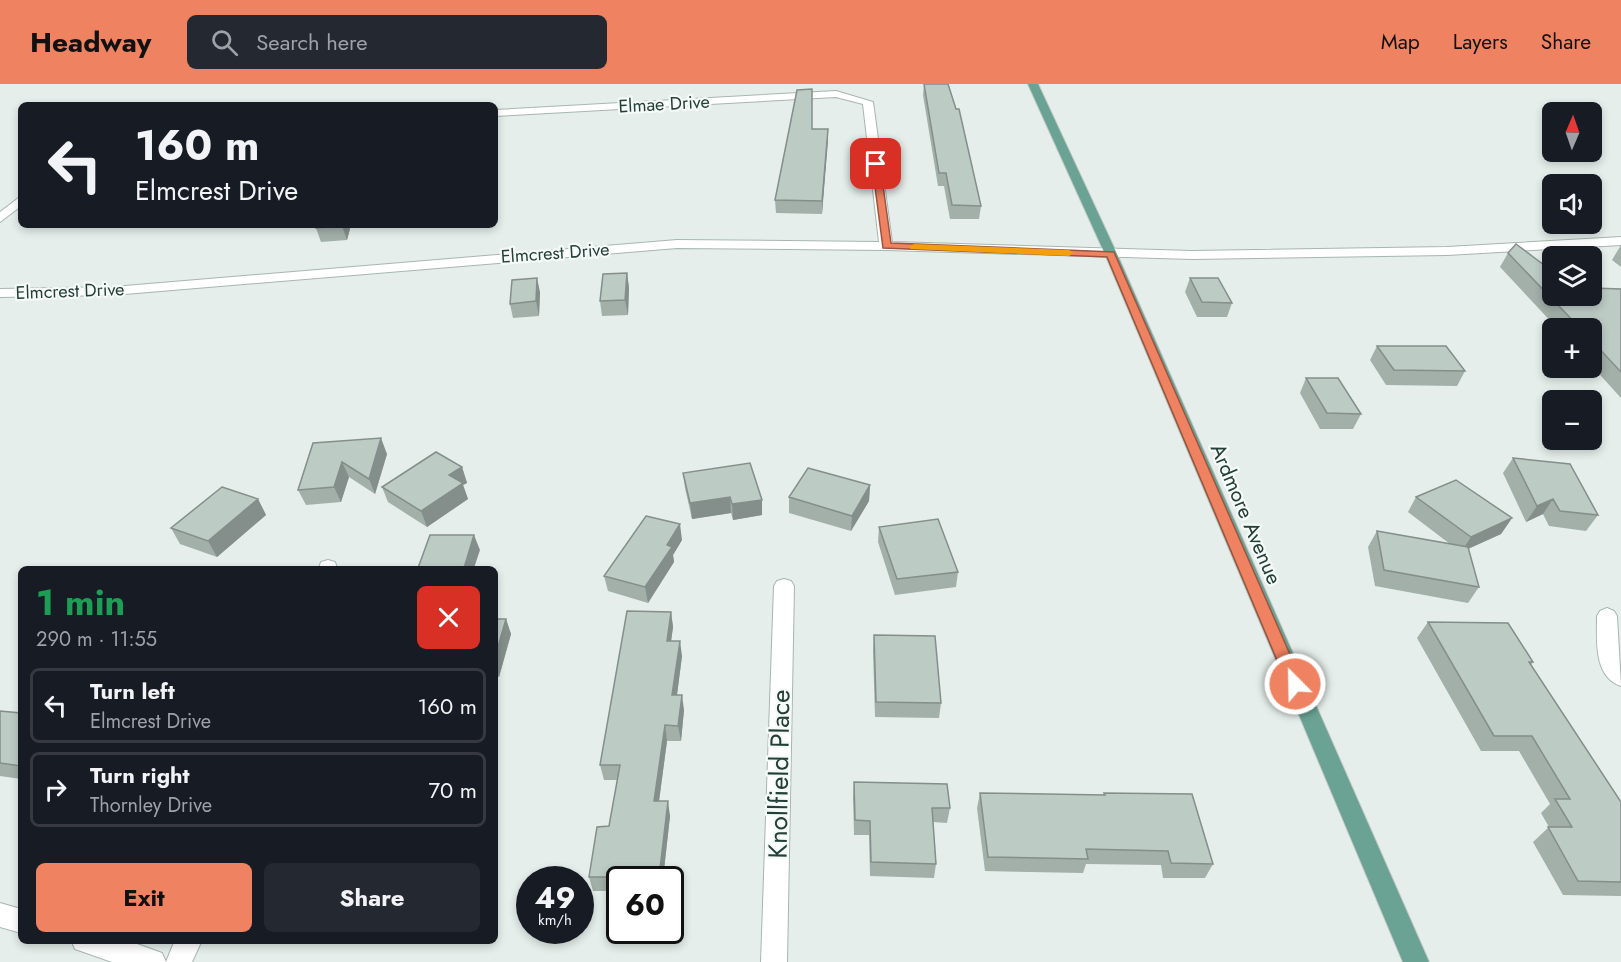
<!DOCTYPE html>
<html lang="en">
<head>
<meta charset="utf-8">
<style>
	body { margin:0; font-family:Jost,sans-serif; background:#242831; color:#f1f3f6; height:100vh; display:flex; flex-direction:column; font-size:22px; white-space:nowrap }
	* { box-sizing:border-box; margin:0 }
	p { font-size:20px; color:#9ea1a6 }
	.icon { flex:none; width:33px; height:33px; fill:none; stroke:currentColor; stroke-width:2; stroke-linecap:round; stroke-linejoin:round }
	.map { position:relative; flex:1; overflow:hidden }
	.drawer { position:absolute; left:18px; top:482px; width:480px; height:378px; display:flex; flex-direction:column; background:#171b24; border-radius:9px; box-shadow:0 3px 9px #0003 }
	.drawer>* { flex:none }
	.guide { position:absolute; left:18px; top:18px; width:480px; height:126px; border-radius:9px; box-shadow:0 3px 9px #0003; background:#171b24; color:#f1f3f6; overflow:hidden }
	.needle { width:39px; rotate:2deg }
	.controls { position:absolute; left:1542px; top:18px; display:grid; gap:12px }
	.controls a { display:grid; place-items:center; width:60px; height:60px; border-radius:9px; background:#171b24; box-shadow:0 3px 9px #0003; font-size:30px }
	.speed { position:absolute; left:516px; top:782px; display:flex; gap:12px; font-size:30px; font-weight:700; text-align:center }
	.speed>* { display:grid; place-content:center; width:78px; height:78px; border-radius:50%; background:#171b24; box-shadow:0 3px 9px #0003; line-height:1 }
	.speed small { font-size:15px; font-weight:400 }
	.speed .limit { border:3px solid #111; border-radius:9px; background:#fff; color:#111 }
	.pin { position:absolute; display:grid; place-items:center; width:51px; height:51px; color:#fff; margin:-26px; border-radius:12px; box-shadow:0 3px 9px #0006 }
	.me { position:absolute; width:66px; margin:-33px; rotate:337deg; stroke-linejoin:round; filter:drop-shadow(0 0 4px #0008) }
	.turn { display:flex; align-items:center; gap:21px; height:126px; padding:0 18px; font-size:27px }
	.turn .icon { width:78px; height:78px; stroke-width:2.5 }
	.turn b { display:block; font-size:42px; line-height:51px }
	.round { display:grid; place-items:center; flex:none; width:63px; height:63px; border-radius:9px; background:#242831 }
	.head { display:flex; align-items:center; justify-content:space-between; height:102px; padding:0 18px }
	h1 { font-size:36px; font-weight:700; line-height:45px; color:#1e9e55 }
	.primary-button { display:flex; gap:12px; margin-top:auto; padding:12px 18px }
	.primary-button a { flex:1; height:69px; border-radius:9px; background:#ef8361; color:#111; font-size:24px; font-weight:700; line-height:69px; text-align:center }
	.primary-button a+a { background:#242831; color:#f1f3f6 }
	ul { padding:0; list-style:none }
	li { display:flex; align-items:center; gap:18px; height:75px; margin:0 12px 9px; padding:0 6px; border:3px solid #363941; border-radius:9px }
	li div { flex:1 }
	li b { display:block; font-size:22px }
	li em { font-style:normal }
	header { display:flex; align-items:center; gap:36px; box-sizing:border-box; height:84px; padding:0 30px; background:#ef8361; color:#111 }
	header strong { font-size:28px }
	nav { display:flex; gap:33px; margin-inline-start:auto; font-size:21px }
	.search { width:420px; height:54px; background:#242831; display:flex; align-items:center; gap:15px; box-sizing:border-box; padding:0 21px; border-radius:9px; color:#9ea1a6; font-size:22px }
	.map>svg:first-child { display:block }
	.lines { fill:none; stroke-linecap:round; stroke-linejoin:round }
	.minor-casing { stroke:#a7b6b1; stroke-width:2 }
	.primary-casing { stroke:#c2c9c7; stroke-width:2 }
	.minor { fill:#fff; fill-rule:evenodd }
	.primary { fill:#6aa293; fill-rule:evenodd }
	.wall { fill:#a3afa9 }
	.shaded-wall { fill:#848e8a }
	.building { fill:#bdcbc5; stroke:#848e8a; stroke-width:1.5 }
	.route { fill:#ef8361; stroke:#9b553f; stroke-width:1.5 }
	.slow { fill:#f59e0b }
	.labels { text-anchor:middle; dominant-baseline:central; stroke-width:4.5; stroke-linejoin:round; paint-order:stroke }
	.far-street-label { font-size:18px; fill:#243f38; stroke:#f5faf8 }
	.street-label { font-size:21px; fill:#243f38; stroke:#f5faf8 }
	.near-street-label { font-size:26px; fill:#243f38; stroke:#f5faf8 }
</style>
</head>
<body>
<header>
<strong>Headway</strong>
<div class="search"><svg class="icon" aria-label="search" viewBox="0 0 24 24"><circle cx="10" cy="10" r="6"/><path d="M15 15l6 6"/></svg>Search here</div>
<nav><a>Map</a><a>Layers</a><a>Share</a></nav>
</header>
<div class="map">
<svg width="1621" height="878" viewBox="0 0 1621 878">
	<rect width="100%" height="100%" fill="#e5eeea"/>
	<g class="lines">
		<g class="minor-casing">
			<path id="minor" d="M 836,7 L 873,18 L 892,158 L 1192,167 L 1447,163 L 1621,153 L 1621,161 L 1447,171 L 1192,175 L 886,166 L 677,164 L 113,211 L 0,213 L 0,205 L 113,203 L 677,156 L 879,158 L 863,20 L 836,13 L 495,32 L 495,26 Z
				M 21,112 L 21,122 L 0,138 L 0,128 Z
				M 328,476 L 335,478 L 337,484 L 319,484 L 321,478 Z
				M 784,495 L 791,497 L 794,502 L 787,878 L 761,878 L 774,502 L 777,497 Z
				M 1607,524 L 1614,527 L 1617,532 L 1621,602 C 1593,593 1597,555 1597,532 L 1600,527 Z
				M 0,819 L 21,825 L 21,849 L 0,843 Z
				M 71,856 L 126,856 L 162,869 L 166,878 L 175,856 L 202,856 L 192,878 L 112,878 L 75,865 Z"/>
		</g>
		<g class="primary-casing">
			<path id="primary" d="M 1028,0 L 1038,0 L 1117,170 L 1429,878 L 1403,878 L 1105,170 Z"/>
		</g>
		<use href="#minor" class="minor"/>
		<use href="#primary" class="primary"/>
	</g>
	<path class="wall" d="M 924,0 L 981,122 L 979,135 L 950,135 L 944,102 L 938,102 L 923,11 Z
		M 812,45 L 828,45 L 822,130 L 776,129 L 775,116 Z
		M 351,141 L 347,156 L 321,158 L 316,144 Z
		M 1621,161 L 1621,183 L 1612,176 Z
		M 1508,169 L 1552,212 L 1621,205 L 1621,314 L 1592,282 L 1592,244 L 1557,244 L 1500,183 Z
		M 627,189 L 629,204 L 628,231 L 602,232 L 600,217 Z
		M 1190,194 L 1232,219 L 1227,233 L 1197,233 L 1185,208 Z
		M 540,208 L 539,232 L 513,234 L 510,220 Z
		M 1377,262 L 1465,287 L 1457,302 L 1386,301 L 1370,276 Z
		M 1306,294 L 1361,330 L 1353,345 L 1320,345 L 1300,309 Z
		M 313,359 L 387,370 L 375,410 L 349,393 L 341,418 L 306,421 L 298,406 Z
		M 1513,374 L 1598,431 L 1586,447 L 1549,442 L 1543,430 L 1526,438 L 1503,389 Z
		M 462,383 L 467,399 L 463,401 L 468,415 L 427,443 L 388,418 L 382,403 Z
		M 683,389 L 762,416 L 762,431 L 733,436 L 731,429 L 692,435 L 685,404 Z
		M 870,401 L 869,417 L 851,447 L 789,429 L 789,413 Z
		M 1416,413 L 1512,434 L 1501,450 L 1468,465 L 1479,503 L 1468,519 L 1375,502 L 1368,463 L 1377,447 L 1450,460 L 1408,428 Z
		M 258,415 L 266,431 L 217,473 L 180,460 L 171,444 Z
		M 879,443 L 958,488 L 956,503 L 895,511 L 878,458 Z
		M 682,456 L 673,471 L 674,478 L 648,519 L 608,507 L 604,492 Z
		M 671,528 L 673,543 L 671,557 L 682,572 L 677,611 L 684,626 L 681,657 L 667,657 L 659,717 L 670,732 L 663,795 L 620,795 L 620,807 L 593,807 L 589,793 L 609,742 L 618,696 L 604,696 L 600,681 Z
		M 495,535 L 506,535 L 511,550 L 499,593 L 495,593 Z
		M 1428,538 L 1533,578 L 1531,581 L 1621,718 L 1621,812 L 1563,811 L 1533,758 L 1549,743 L 1541,729 L 1550,720 L 1519,667 L 1481,667 L 1417,554 Z
		M 874,551 L 941,619 L 939,634 L 875,633 L 873,567 Z
		M 0,627 L 21,629 L 21,695 L 0,692 Z
		M 854,698 L 950,724 L 947,739 L 933,738 L 936,780 L 934,794 L 870,792 L 869,751 L 854,751 L 853,713 Z
		M 980,709 L 1103,711 L 1104,709 L 1213,780 L 1205,794 L 1163,794 L 1161,781 L 1086,780 L 1083,789 L 985,787 L 977,724 Z"/>
	<path class="shaded-wall" d="M 828,45 L 828,57 L 822,130 L 822,117 Z
		M 342,141 L 351,141 L 347,156 L 342,142 Z
		M 627,189 L 629,204 L 628,231 L 625,216 Z
		M 537,194 L 540,208 L 539,232 L 536,217 Z
		M 381,354 L 387,370 L 375,410 L 369,395 Z
		M 342,378 L 349,393 L 341,418 L 334,403 Z
		M 462,383 L 467,399 L 463,401 L 468,415 L 427,443 L 421,427 L 449,391 Z
		M 870,401 L 869,417 L 851,447 L 852,432 Z
		M 730,413 L 731,429 L 692,435 L 690,419 Z
		M 258,415 L 266,431 L 217,473 L 208,457 Z
		M 1553,415 L 1543,430 L 1526,438 L 1537,422 Z
		M 762,416 L 762,431 L 733,436 L 732,420 Z
		M 1512,434 L 1501,450 L 1461,468 L 1471,453 Z
		M 680,440 L 682,456 L 673,471 L 674,478 L 648,519 L 645,503 L 667,461 Z
		M 474,451 L 480,466 L 474,484 L 464,484 Z
		M 671,528 L 673,543 L 669,572 L 667,557 Z
		M 506,535 L 511,550 L 499,593 L 495,582 L 495,573 Z
		M 680,557 L 682,572 L 675,626 L 672,611 Z
		M 682,611 L 684,626 L 681,657 L 678,642 Z
		M 665,641 L 667,657 L 657,732 L 654,717 Z
		M 668,717 L 670,732 L 663,795 L 659,795 Z"/>
	<path class="building" d="M 924,0 L 948,0 L 956,25 L 959,25 L 981,122 L 952,121 L 946,89 L 939,89 Z
		M 812,5 L 812,45 L 828,45 L 822,117 L 775,116 L 797,6 Z
		M 317,141 L 342,141 L 342,142 L 316,144 Z
		M 1516,160 L 1552,187 L 1552,212 L 1592,212 L 1592,204 L 1621,205 L 1621,288 L 1592,257 L 1592,244 L 1580,244 L 1508,169 Z
		M 627,189 L 625,216 L 600,217 L 603,190 Z
		M 537,194 L 536,217 L 510,220 L 512,196 Z
		M 1190,194 L 1218,194 L 1232,219 L 1202,218 Z
		M 1377,262 L 1446,262 L 1465,287 L 1394,286 Z
		M 1306,294 L 1338,294 L 1361,330 L 1327,329 Z
		M 381,354 L 369,395 L 342,378 L 334,403 L 298,406 L 313,359 Z
		M 436,368 L 462,383 L 449,391 L 463,399 L 421,427 L 382,403 Z
		M 1513,374 L 1570,380 L 1598,431 L 1560,427 L 1553,415 L 1537,422 Z
		M 750,379 L 762,416 L 732,420 L 730,413 L 690,419 L 683,389 Z
		M 808,384 L 870,401 L 852,432 L 789,413 Z
		M 1456,396 L 1512,434 L 1471,453 L 1416,413 Z
		M 222,403 L 258,415 L 208,457 L 171,444 Z
		M 646,432 L 680,440 L 667,461 L 672,463 L 645,503 L 604,492 Z
		M 938,435 L 958,488 L 897,495 L 879,443 Z
		M 1377,447 L 1468,463 L 1479,503 L 1384,486 Z
		M 430,451 L 474,451 L 464,484 L 418,484 Z
		M 627,527 L 671,528 L 667,557 L 680,557 L 672,611 L 682,611 L 678,642 L 665,641 L 654,717 L 668,717 L 659,793 L 589,793 L 597,743 L 609,742 L 620,681 L 600,681 Z
		M 495,535 L 506,535 L 495,573 Z
		M 1428,538 L 1508,539 L 1533,578 L 1529,578 L 1621,718 L 1621,798 L 1578,797 L 1548,743 L 1572,743 L 1555,715 L 1570,715 L 1532,652 L 1494,652 Z
		M 874,551 L 935,552 L 941,619 L 876,618 Z
		M 0,627 L 21,629 L 21,682 L 0,679 Z
		M 854,698 L 947,700 L 950,724 L 932,724 L 936,780 L 871,778 L 870,737 L 855,736 Z
		M 980,709 L 1105,711 L 1104,709 L 1192,710 L 1213,780 L 1171,779 L 1168,767 L 1086,765 L 1088,775 L 988,773 Z"/>
	<path class="route" d="M 876,77 L 880,80 L 891,159 L 1114,168 L 1303,600 L 1301,605 L 1295,607 L 1290,605 L 1287,600 L 1107,173 L 883,164 L 872,80 Z"/>
	<path class="slow" d="M 914,160 L 1069,166 L 1074,169 L 1069,172 L 911,165 L 909,163 Z"/>
	<g class="labels">
		<g class="far-street-label">
			<text transform="translate(664 20) rotate(-3)">Elmae Drive</text>
			<text transform="translate(555 169) rotate(-4)">Elmcrest Drive</text>
			<text transform="translate(70 207) rotate(-2)">Elmcrest Drive</text>
		</g>
		<g class="street-label">
			<text transform="translate(1246 430) rotate(67)">Ardmore Avenue</text>
		</g>
		<g class="near-street-label">
			<text transform="translate(779 690) rotate(-89)">Knollfield Place</text>
		</g>
	</g>
</svg>
<div class="controls">
<a><svg class="needle" viewBox="-14 -14 28 28"><path d="M0-13l5 13h-10z" fill="#e53935"/><path d="M0 13l5-13h-10z" fill="#9ea1a6"/></svg></a>
<a><svg class="icon" aria-label="sound" viewBox="0 0 24 24"><path d="M4 9h4l5-4v14l-5-4H4zM17 9q2 3 0 6"/></svg></a>
<a><svg class="icon" aria-label="layers" viewBox="0 0 24 24"><path d="M12 4l9 5-9 5-9-5zM3 14l9 5 9-5"/></svg></a>
<a>+</a>
<a>−</a>
</div>
<div class="speed"><div>49<small>km/h</small></div><div class="limit">60</div></div>
<div class="pin" style="left:876px;top:80px;background:#d93025"><svg class="icon" aria-label="arrive" viewBox="0 0 24 24"><path d="M6 21V4h12l-3 4 3 4H6"/></svg></div>
<svg class="me" style="left:1295px;top:600px" viewBox="-20 -20 40 40"><circle r="17" fill="#ef8361" stroke="#fff" stroke-width="3"/><path d="M0-11L8 9 0 5-8 9z" fill="#fff"/></svg>
<div class="guide">
<div class="turn"><svg class="icon" aria-label="left" viewBox="0 0 24 24"><path d="M17 20v-9H6M10 6l-5 5 5 5"/></svg><div><b>160 m</b>Elmcrest Drive</div></div>
</div>
<section class="drawer">
<div class="head"><div><h1>1 min</h1><p>290 m · 11:55</p></div><a class="round" style="background:#d93025;color:#fff"><svg class="icon" aria-label="close" viewBox="0 0 24 24"><path d="M6 6l12 12M18 6L6 18"/></svg></a></div>
<ul>
<li><svg class="icon" aria-label="left" viewBox="0 0 24 24"><path d="M17 20v-9H6M10 6l-5 5 5 5"/></svg><div><b>Turn left</b><p>Elmcrest Drive</p></div><em>160 m</em></li>
<li><svg class="icon" aria-label="right" viewBox="0 0 24 24"><path d="M7 20v-9h11M14 6l5 5-5 5"/></svg><div><b>Turn right</b><p>Thornley Drive</p></div><em>70 m</em></li>
</ul>
<div class="primary-button"><a>Exit</a><a>Share</a></div>
</section>
</div>
</body>
</html>
